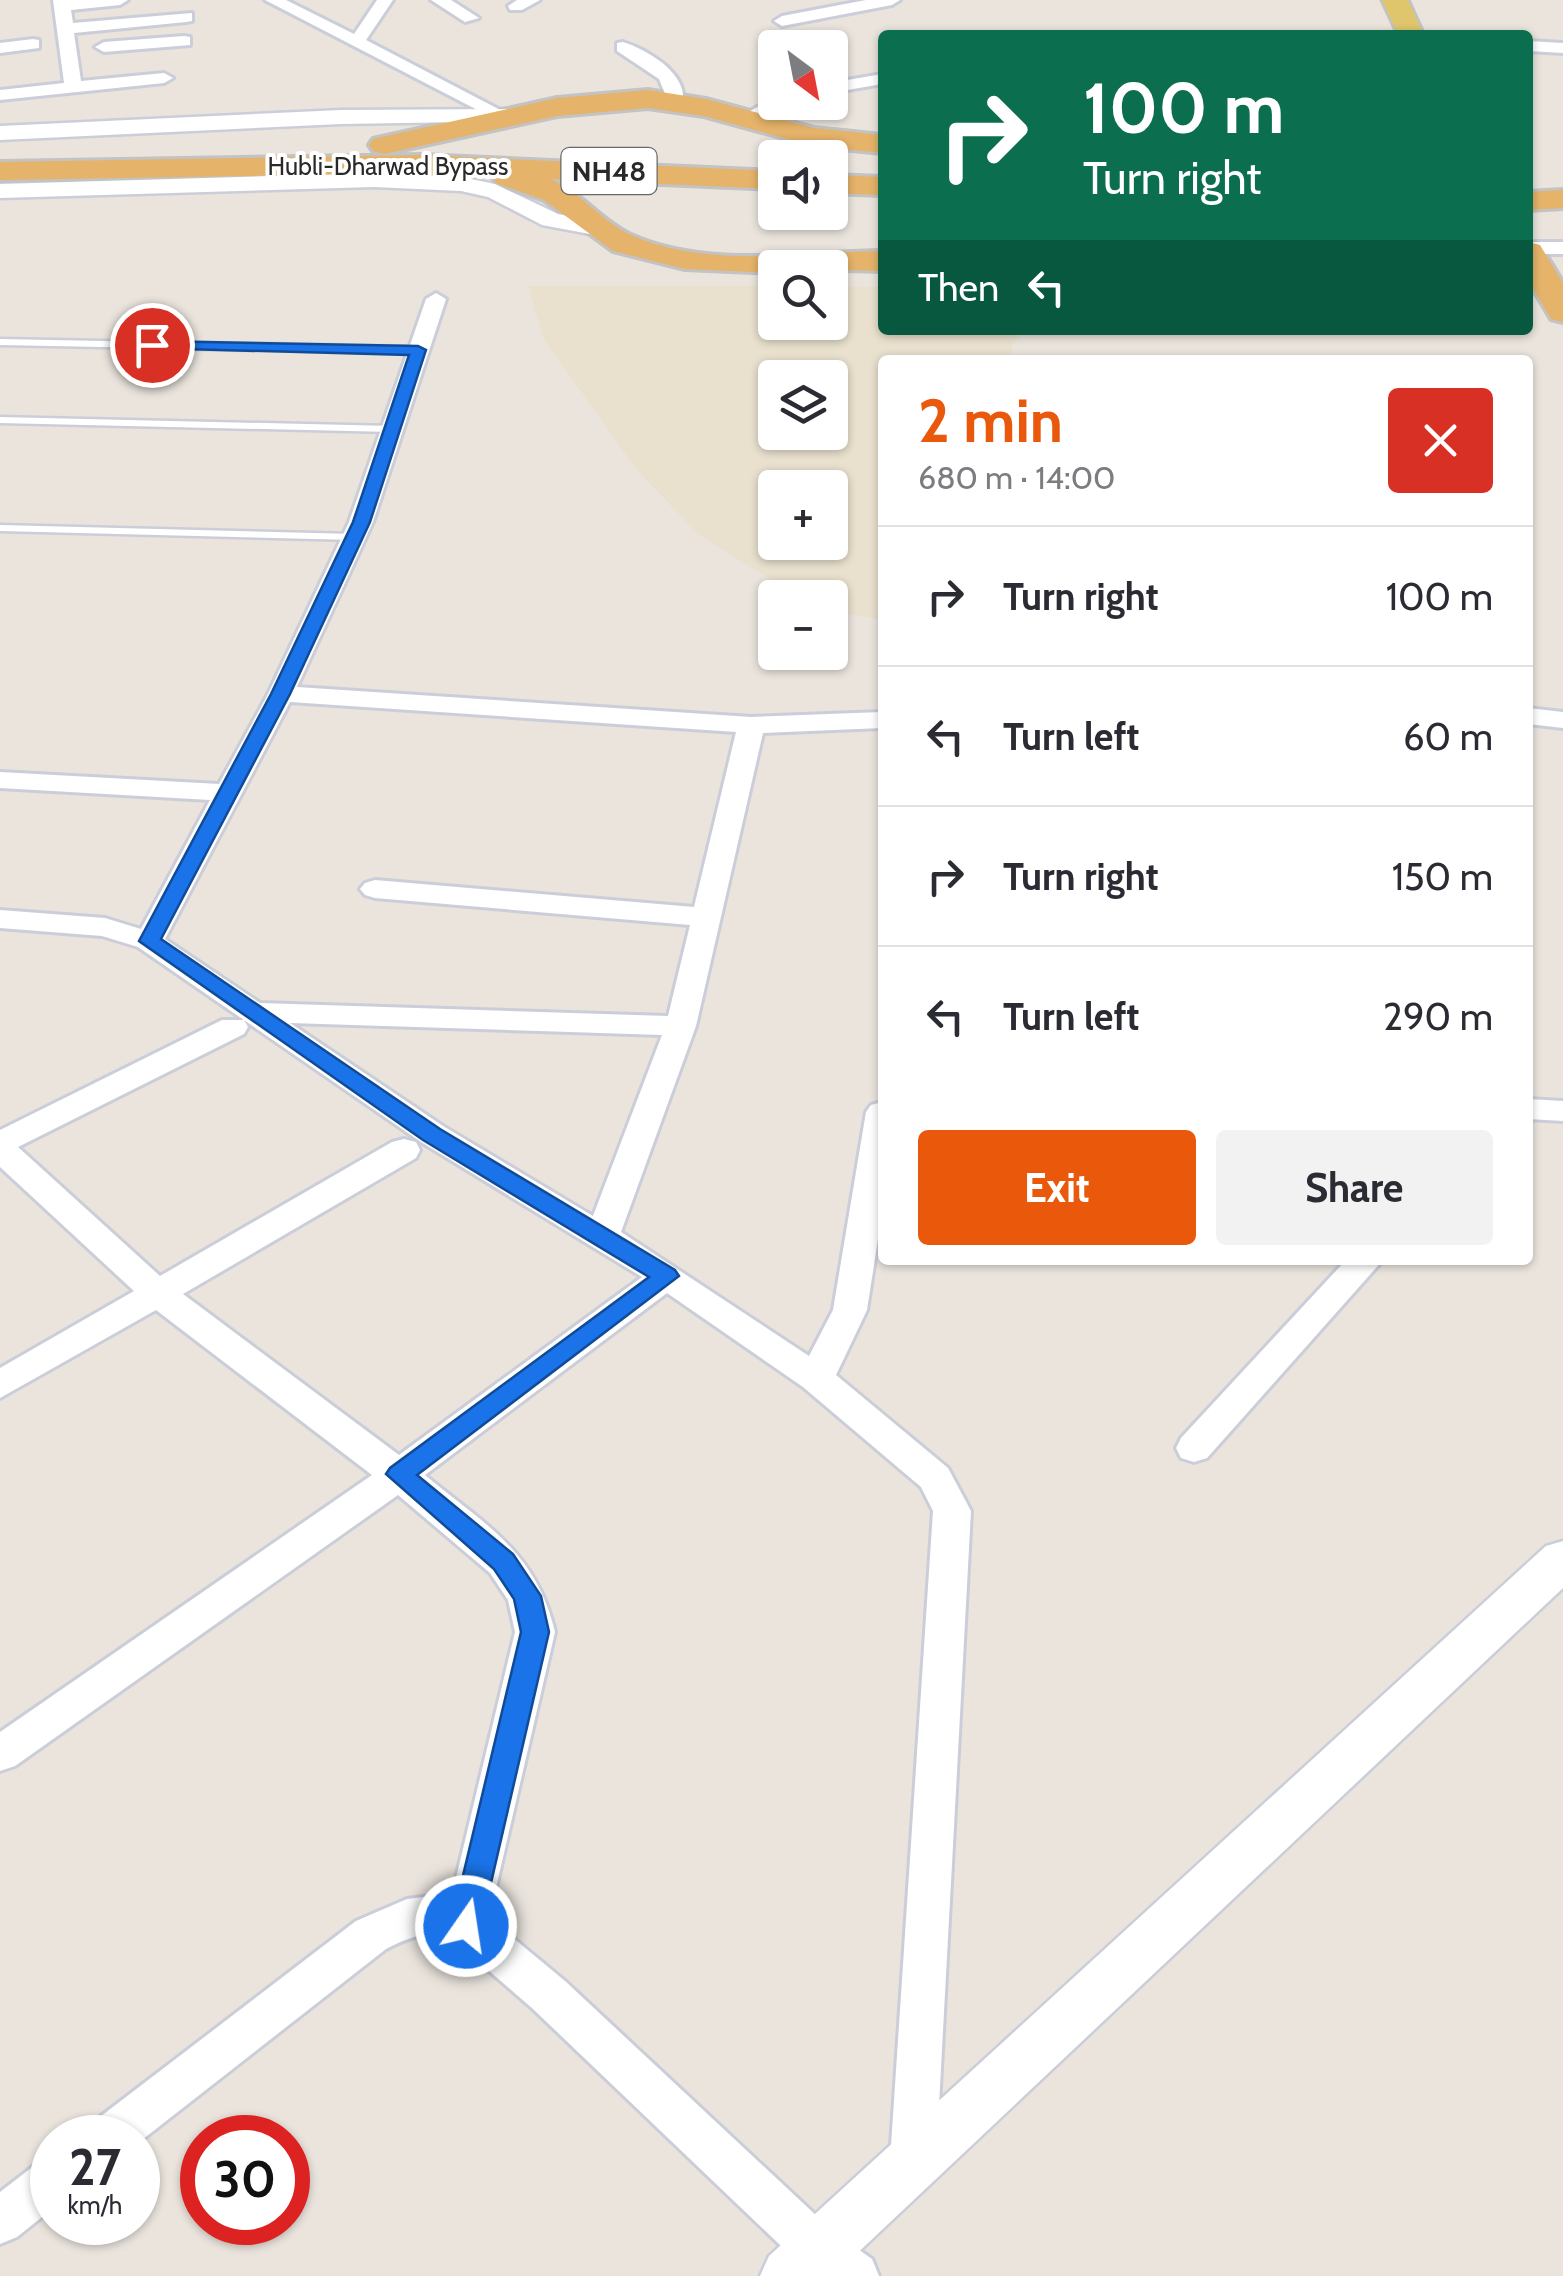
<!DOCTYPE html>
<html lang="en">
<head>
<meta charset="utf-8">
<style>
	body { margin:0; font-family:Cabin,sans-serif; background:#f2f2f3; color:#2b2b33; height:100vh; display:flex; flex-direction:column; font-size:38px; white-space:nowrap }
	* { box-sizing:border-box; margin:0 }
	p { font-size:32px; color:#7c7c81 }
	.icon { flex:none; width:55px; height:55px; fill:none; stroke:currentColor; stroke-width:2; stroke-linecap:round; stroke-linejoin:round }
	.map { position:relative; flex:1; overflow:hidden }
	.details { position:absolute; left:878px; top:355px; width:655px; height:910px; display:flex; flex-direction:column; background:#fff; border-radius:10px; box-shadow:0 2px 8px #0004 }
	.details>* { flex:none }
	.hud { position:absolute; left:878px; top:30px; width:655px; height:305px; border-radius:10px; box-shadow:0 2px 8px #0004; background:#0b6e4f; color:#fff; overflow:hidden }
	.needle { width:65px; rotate:148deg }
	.fabs { position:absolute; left:758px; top:30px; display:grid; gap:20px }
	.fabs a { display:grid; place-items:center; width:90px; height:90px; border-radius:10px; background:#fff; box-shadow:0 2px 8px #0004; font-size:50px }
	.speed { position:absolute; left:30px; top:2115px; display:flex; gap:20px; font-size:50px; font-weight:700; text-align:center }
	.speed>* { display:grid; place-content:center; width:130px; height:130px; border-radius:50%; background:#fff; box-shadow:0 2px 8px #0004; line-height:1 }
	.speed small { font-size:25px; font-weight:400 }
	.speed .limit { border:15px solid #d22; background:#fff; color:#111 }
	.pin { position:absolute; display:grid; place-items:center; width:85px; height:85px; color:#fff; margin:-42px; border:5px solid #fff; border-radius:50%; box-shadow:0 2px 10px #0007 }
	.me { position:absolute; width:110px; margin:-55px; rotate:13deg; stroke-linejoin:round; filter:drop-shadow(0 0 8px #0008) }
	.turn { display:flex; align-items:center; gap:35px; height:210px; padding:0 40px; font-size:45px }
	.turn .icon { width:130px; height:130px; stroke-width:2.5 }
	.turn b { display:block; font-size:70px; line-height:85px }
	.then { display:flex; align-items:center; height:95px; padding:0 40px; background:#0003; gap:20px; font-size:38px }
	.round { display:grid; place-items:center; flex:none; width:105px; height:105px; border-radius:10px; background:#f2f2f3 }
	.headline { display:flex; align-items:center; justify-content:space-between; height:170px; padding:0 40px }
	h1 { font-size:60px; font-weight:700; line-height:75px; color:#ea580c }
	.action { display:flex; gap:20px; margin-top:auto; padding:20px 40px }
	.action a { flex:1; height:115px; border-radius:10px; background:#ea580c; color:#fff; font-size:40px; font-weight:700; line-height:115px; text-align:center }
	.action a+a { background:#f2f2f3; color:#2b2b33 }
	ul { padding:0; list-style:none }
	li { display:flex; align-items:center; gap:30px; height:140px; padding:0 40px; border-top:2px solid #e1e1e2 }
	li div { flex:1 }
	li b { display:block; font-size:38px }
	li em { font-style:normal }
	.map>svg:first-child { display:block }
	.education { fill:#e9e1ce; fill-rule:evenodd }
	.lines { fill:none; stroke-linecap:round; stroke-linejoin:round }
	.service-casing { stroke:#cbced9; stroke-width:5 }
	.minor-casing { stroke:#cbced9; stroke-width:6 }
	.tertiary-casing { stroke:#cbced9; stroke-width:5 }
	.primary-casing { stroke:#c3c3c3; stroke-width:5 }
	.trunk-casing { stroke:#c3c3c3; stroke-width:6 }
	.service { fill:#fff; fill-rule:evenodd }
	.minor { fill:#fff; fill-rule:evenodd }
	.tertiary { fill:#fff; fill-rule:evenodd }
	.primary { fill:#dfc56c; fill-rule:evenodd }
	.trunk { fill:#e5b36a; fill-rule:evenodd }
	.route { fill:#1a73e8; stroke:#114b97; stroke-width:2.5 }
	.labels { text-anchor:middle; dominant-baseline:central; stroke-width:8; stroke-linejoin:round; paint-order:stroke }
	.far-street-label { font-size:25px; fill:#292929; stroke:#fff }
	.shield { fill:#fff; stroke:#696969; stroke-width:2.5 }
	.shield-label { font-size:28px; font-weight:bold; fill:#292929 }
</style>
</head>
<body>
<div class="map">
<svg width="1563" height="2276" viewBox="0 0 1563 2276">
	<rect width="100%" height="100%" fill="#eae4dd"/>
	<path class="education" d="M 528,286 L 775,286 L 775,322 L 830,322 L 830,286 L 882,287 L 882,330 L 1023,330 L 1012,346 L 1011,360 L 882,360 L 882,620 L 830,610 L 830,598 L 799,597 L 699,535 L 636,469 L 543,338 ZM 775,378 L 830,378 L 830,432 L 775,432 ZM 775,488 L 830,488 L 830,542 L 775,542 Z"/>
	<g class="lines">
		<g class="service-casing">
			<path id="service" d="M 0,339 L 418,347 L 423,350 L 418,353 L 0,345 Z
				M 0,417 L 392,426 L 397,429 L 392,432 L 0,423 Z
				M 0,525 L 355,534 L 361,537 L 355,540 L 0,531 Z"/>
		</g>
		<g class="minor-casing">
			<path id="minor" d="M 53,0 L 128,0 L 120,5 L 71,10 L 73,23 L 192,13 L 192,21 L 186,22 L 74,33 L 81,81 L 164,73 L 173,78 L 164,83 L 0,100 L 0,90 L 64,83 Z
				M 265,0 L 286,0 L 354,34 L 377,0 L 393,0 L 366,40 L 506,113 L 503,117 L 491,117 Z
				M 431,0 L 451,0 L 479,18 L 465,22 Z
				M 517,0 L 540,0 L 522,10 L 510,10 L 508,6 Z
				M 866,0 L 900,0 L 892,5 L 782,26 L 774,21 L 782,16 Z
				M 184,36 L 190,37 L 190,45 L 104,52 L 95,47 L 104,42 Z
				M 33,39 L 39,40 L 39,48 L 0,53 L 0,43 Z
				M 1528,41 L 1563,43 L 1563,53 L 1528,51 Z
				M 623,42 C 648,50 691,75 682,106 L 670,106 L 659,79 L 617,51 L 617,43 Z
				M 882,74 L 882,84 L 830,93 L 830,83 Z
				M 775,97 L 775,102 L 787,102 L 749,124 L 743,126 L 734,120 Z
				M 1528,242 L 1563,242 L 1563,254 L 1528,254 Z
				M 436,293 L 446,299 L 373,522 L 297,687 L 751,717 L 882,712 L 882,728 L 763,733 L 696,1026 L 621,1232 L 809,1356 L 833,1310 L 866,1112 L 871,1105 L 882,1102 L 882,1213 L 867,1310 L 836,1375 L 948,1468 L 971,1511 L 936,2161 L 930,2177 L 913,2183 L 896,2177 L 890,2161 L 933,1511 L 921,1487 L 803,1387 L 667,1293 L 425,1475 C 485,1525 536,1551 555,1632 L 489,1918 L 565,1981 L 835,2233 L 872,2259 L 879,2276 L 815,2276 L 801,2265 L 533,2009 L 451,1938 C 428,1929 408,1938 386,1949 L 138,2143 L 138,2138 L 85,2138 L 92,2123 L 356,1921 L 407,1899 L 440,1895 L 451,1899 L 515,1632 L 508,1600 L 490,1573 L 398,1495 L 15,1766 L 0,1771 L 0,1732 L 372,1475 L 156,1310 L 0,1398 L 0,1368 L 134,1291 L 0,1167 L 0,1130 L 222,1020 L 244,1020 L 248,1027 L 244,1034 L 18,1147 L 160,1276 L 392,1142 L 404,1139 L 416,1142 L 420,1150 L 416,1158 L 183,1294 L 399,1455 L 642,1277 L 421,1142 L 138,947 L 102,936 L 0,928 L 0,910 L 105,918 L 141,929 L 210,800 L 0,788 L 0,772 L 219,784 L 268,694 L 349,522 L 426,299 ZM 290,702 L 736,732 L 694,907 L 375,880 L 365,883 L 360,889 L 365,895 L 375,898 L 690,925 L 668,1016 L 260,1003 L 165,939 ZM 290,1023 L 662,1035 L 593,1216 L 443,1126 Z
				M 1528,708 L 1563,712 L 1563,728 L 1528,724 Z
				M 1528,1099 L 1563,1101 L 1563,1121 L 1528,1119 Z
				M 1346,1260 L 1383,1260 L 1207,1458 L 1194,1462 L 1181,1458 L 1176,1448 L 1181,1438 Z
				M 52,2159 L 52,2209 L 17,2237 L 0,2244 L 0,2192 L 35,2165 Z"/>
		</g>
		<g class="tertiary-casing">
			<path id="tertiary" d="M 510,109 L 518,111 L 521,116 L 518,121 L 341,124 L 0,140 L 0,126 L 341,110 Z
				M 374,173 L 461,177 L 495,184 L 558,214 L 604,223 L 607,228 L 595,235 L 542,225 L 488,197 L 461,191 L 374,187 L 0,198 L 0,184 Z
				M 1563,1541 L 1563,1588 L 833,2276 L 760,2276 L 769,2256 L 1546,1546 Z"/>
		</g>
		<g class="primary-casing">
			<path id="primary" d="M 1382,0 L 1408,0 L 1424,35 L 1398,35 Z"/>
		</g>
		<g class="trunk-casing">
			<path id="trunk" d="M 648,90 L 706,99 L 814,128 L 882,135 L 882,153 L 813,146 L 704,116 L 648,108 L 557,116 L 384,154 L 373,151 L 369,145 L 373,139 L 557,98 Z
				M 421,155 L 775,171 L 775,189 L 550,179 C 581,192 601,221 631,235 C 706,269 803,252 882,251 L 882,271 L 775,268 L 775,273 L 685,269 L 613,251 L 544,200 L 496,183 L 492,176 L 421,173 L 0,180 L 0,162 Z
				M 830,175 L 882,177 L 882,195 L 830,193 Z
				M 1563,190 L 1563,208 L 1528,210 L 1528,192 Z
				M 1528,242 L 1540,245 L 1563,283 L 1563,322 L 1551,319 L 1528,280 Z"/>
		</g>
		<use href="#service" class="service"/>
		<use href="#minor" class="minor"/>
		<use href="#tertiary" class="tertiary"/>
		<use href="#primary" class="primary"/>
		<use href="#trunk" class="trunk"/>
	</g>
	<path class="route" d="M 152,341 L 418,346 L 426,350 L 370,522 L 290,694 L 161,939 L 440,1129 L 675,1270 L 679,1276 L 417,1475 L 513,1554 L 541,1596 L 549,1632 L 481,1926 L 477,1935 L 466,1939 L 455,1935 L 451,1926 L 521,1632 L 514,1599 L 494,1569 L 386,1474 L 390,1468 L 649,1277 L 423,1140 L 139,941 L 271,694 L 353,522 L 409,355 L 147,348 L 147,342 Z"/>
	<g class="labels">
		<g class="far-street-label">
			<text x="388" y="166">Hubli-Dharwad Bypass</text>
		</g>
		<rect class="shield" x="561.5" y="148" width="95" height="46" rx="8"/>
		<g class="shield-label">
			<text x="609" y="171">NH48</text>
		</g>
	</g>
</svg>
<div class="fabs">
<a><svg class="needle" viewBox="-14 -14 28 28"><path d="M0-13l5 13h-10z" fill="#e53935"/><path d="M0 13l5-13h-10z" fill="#7c7c81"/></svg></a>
<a><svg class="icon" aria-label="sound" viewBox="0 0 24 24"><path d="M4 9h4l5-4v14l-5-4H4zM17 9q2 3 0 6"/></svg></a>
<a><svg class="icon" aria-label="search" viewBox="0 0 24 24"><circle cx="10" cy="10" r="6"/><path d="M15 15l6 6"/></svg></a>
<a><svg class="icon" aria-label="layers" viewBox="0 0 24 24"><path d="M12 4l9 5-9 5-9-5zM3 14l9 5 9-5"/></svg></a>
<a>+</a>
<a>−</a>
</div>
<div class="speed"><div>27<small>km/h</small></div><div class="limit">30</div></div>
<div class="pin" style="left:152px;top:345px;background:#d93025"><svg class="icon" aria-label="arrive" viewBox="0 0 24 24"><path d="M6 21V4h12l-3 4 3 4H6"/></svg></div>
<svg class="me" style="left:466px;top:1926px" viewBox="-20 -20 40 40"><circle r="17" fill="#1a73e8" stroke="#fff" stroke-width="3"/><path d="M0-11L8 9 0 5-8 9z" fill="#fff"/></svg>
<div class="hud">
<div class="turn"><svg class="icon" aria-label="right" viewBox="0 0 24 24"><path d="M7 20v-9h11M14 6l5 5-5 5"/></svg><div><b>100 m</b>Turn right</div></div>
<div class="then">Then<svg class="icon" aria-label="left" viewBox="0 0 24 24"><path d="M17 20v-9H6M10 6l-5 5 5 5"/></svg></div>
</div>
<section class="details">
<div class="headline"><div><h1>2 min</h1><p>680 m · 14:00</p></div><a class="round" style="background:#d93025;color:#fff"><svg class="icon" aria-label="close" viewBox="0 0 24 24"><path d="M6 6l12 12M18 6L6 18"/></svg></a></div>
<ul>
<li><svg class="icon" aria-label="right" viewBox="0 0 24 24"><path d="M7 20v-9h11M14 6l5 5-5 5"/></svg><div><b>Turn right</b></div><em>100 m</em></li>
<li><svg class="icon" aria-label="left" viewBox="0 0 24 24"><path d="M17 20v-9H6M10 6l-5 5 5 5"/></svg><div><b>Turn left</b></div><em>60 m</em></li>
<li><svg class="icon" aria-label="right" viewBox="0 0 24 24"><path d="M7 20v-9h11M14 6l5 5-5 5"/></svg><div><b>Turn right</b></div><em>150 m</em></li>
<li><svg class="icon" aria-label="left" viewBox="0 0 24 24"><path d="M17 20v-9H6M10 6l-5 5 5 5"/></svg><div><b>Turn left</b></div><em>290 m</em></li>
</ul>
<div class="action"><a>Exit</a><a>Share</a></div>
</section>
</div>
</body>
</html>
